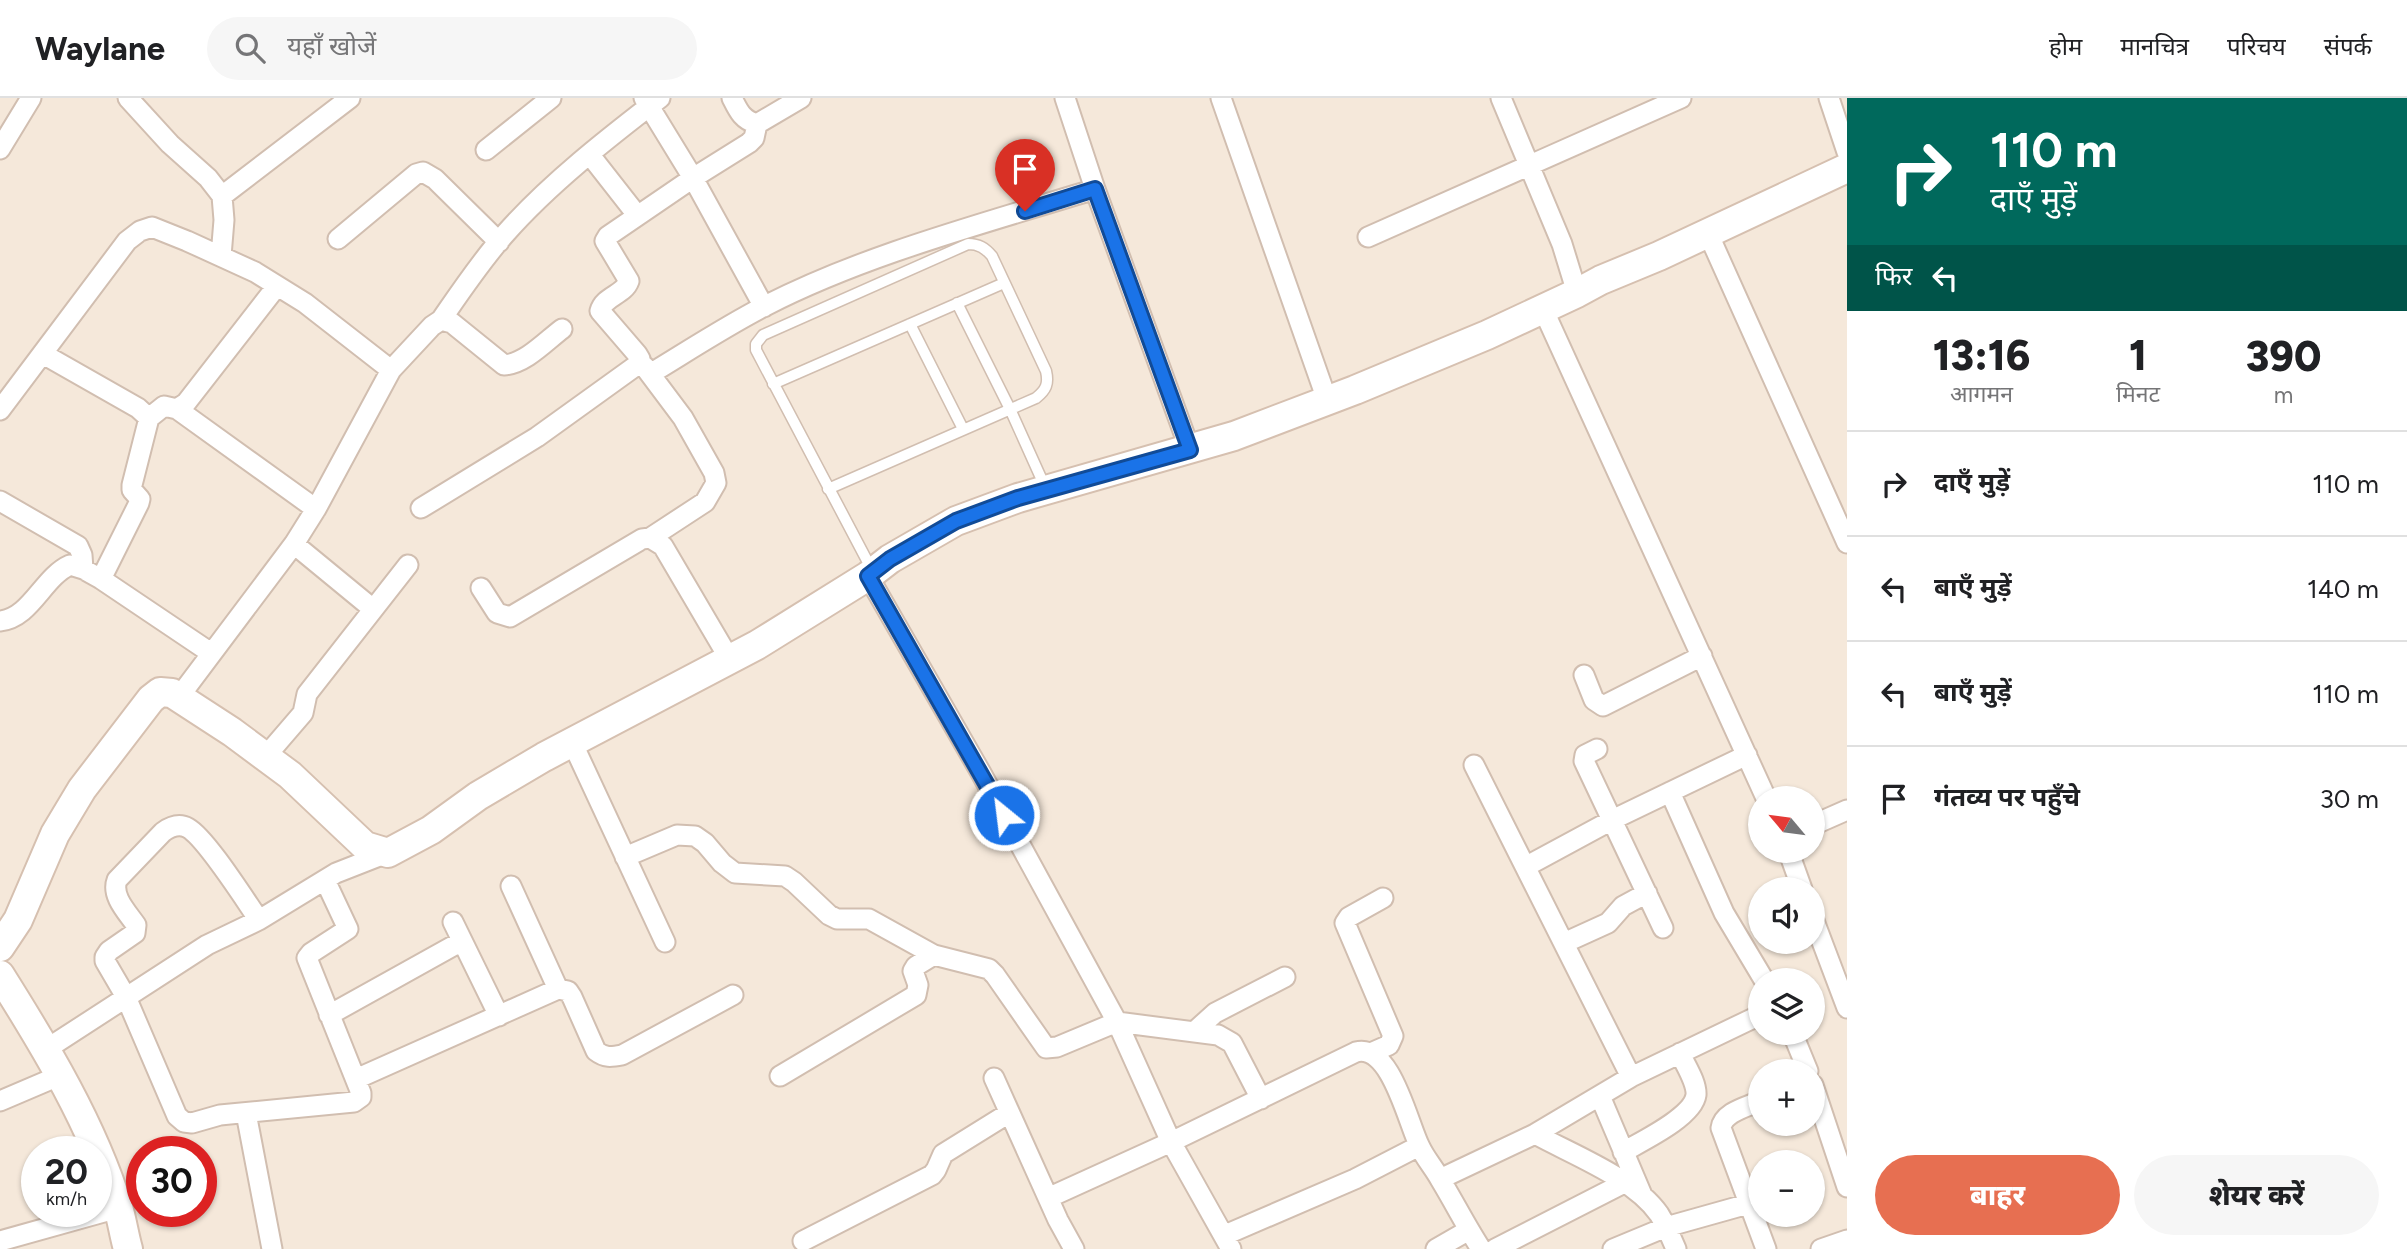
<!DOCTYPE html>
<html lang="hi">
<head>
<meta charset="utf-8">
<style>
	body { margin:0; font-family:Figtree,"Noto Sans Devanagari",sans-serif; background:#f6f6f6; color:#202124; height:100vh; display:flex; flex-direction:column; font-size:26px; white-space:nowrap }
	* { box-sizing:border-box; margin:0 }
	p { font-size:23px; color:#757577 }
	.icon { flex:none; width:38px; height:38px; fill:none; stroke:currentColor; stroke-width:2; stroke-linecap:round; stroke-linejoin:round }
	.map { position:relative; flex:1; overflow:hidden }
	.details { display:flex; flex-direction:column; background:#fff; width:560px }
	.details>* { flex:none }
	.guide { background:#00695c; color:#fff; overflow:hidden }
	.needle { width:46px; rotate:299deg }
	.buttons { position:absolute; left:1748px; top:688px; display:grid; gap:14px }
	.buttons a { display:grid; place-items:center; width:77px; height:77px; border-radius:50%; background:#fff; box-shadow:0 2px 5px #0004; font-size:35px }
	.speed { position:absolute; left:21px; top:1038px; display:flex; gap:14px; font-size:35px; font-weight:700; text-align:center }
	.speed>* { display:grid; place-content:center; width:91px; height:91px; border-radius:50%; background:#fff; box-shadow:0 2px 5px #0004; line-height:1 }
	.speed small { font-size:18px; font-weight:400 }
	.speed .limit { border:10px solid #d22; background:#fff; color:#111 }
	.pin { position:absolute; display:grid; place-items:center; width:60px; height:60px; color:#fff; margin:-72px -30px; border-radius:50% 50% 50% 0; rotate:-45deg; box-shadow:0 0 7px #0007 }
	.pin .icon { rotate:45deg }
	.me { position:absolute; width:77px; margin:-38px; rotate:331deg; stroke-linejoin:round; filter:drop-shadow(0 0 5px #0008) }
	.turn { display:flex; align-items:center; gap:24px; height:147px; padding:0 28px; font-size:32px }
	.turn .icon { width:91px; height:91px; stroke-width:2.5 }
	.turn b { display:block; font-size:49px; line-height:60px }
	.then { display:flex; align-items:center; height:66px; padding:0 28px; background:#0003; gap:14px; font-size:26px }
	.eta { display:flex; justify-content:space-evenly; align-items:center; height:119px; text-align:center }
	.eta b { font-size:42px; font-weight:800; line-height:49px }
	.button { display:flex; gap:14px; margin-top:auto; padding:14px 28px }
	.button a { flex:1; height:80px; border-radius:42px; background:#e76f51; color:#fff; font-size:28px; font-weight:800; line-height:80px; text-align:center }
	.button a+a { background:#f6f6f6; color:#202124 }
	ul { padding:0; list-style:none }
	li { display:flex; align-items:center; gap:21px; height:105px; padding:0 28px; border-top:2px solid #e0e0e0 }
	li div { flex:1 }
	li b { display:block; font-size:26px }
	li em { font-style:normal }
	header { display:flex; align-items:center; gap:42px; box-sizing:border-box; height:98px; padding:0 35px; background:#fff; border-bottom:2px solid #e0e0e0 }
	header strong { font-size:33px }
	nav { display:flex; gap:38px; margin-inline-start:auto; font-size:24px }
	.search { width:490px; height:63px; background:#f6f6f6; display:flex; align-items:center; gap:18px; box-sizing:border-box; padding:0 24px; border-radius:38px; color:#757577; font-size:26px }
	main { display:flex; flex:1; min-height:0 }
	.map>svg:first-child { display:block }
	.residential { fill:#f5e8da; fill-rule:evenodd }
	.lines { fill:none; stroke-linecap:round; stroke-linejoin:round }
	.lane-casing { stroke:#d1beb0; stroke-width:13 }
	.street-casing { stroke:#d1beb0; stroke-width:23 }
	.secondary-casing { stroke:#d6c0b0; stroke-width:32 }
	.lane { stroke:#fff; stroke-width:10 }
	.street { stroke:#fff; stroke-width:19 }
	.secondary { stroke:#fff; stroke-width:28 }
	.route-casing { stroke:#114b97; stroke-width:18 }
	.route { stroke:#1a73e8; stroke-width:12 }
</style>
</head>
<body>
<header>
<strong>Waylane</strong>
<div class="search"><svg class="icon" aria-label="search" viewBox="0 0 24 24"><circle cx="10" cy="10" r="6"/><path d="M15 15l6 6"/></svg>यहाँ खोजें</div>
<nav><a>होम</a><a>मानचित्र</a><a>परिचय</a><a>संपर्क</a></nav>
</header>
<main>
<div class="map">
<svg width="1847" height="1151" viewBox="0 0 1847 1151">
	<rect width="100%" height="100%" fill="#fdf6ec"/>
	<path class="residential" d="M 0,0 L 1847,0 L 1847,1151 L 0,1151 ZM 1760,700 L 1813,700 L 1813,752 L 1760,752 ZM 1760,791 L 1813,791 L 1813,844 L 1760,844 ZM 1760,882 L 1813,882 L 1813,934 L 1760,934 ZM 1760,973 L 1813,973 L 1813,1026 L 1760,1026 ZM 37,1054 L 96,1054 L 96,1113 L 37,1113 ZM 142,1054 L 201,1054 L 201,1113 L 142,1113 ZM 1760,1064 L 1813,1064 L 1813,1116 L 1760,1116 Z"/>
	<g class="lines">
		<g class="lane-casing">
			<path id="lane" d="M 957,205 L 1010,311 L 1046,391
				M 910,226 L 963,331
				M 773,286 L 1004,185
				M 828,391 L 1036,300 C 1046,292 1049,286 1046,273 L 992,158 C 985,150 979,146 968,146 L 763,237 L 756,246 L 756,252 L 872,472"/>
		</g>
		<g class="street-casing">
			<path id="street" d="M 128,0 L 170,46 L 208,80 L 222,98 L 224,122 L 221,158
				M 644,0 L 693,80 L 764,209
				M 732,0 C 738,12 742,22 757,26 L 801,0
				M 1065,0 L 1095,91 L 1190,352
				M 1221,0 L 1327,302
				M 1501,0 L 1562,146 L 1577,195
				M 1829,0 L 1847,54
				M 0,51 L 31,0
				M 486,52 L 551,0
				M 590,57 L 637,117
				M 222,98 L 350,0
				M 1707,133 L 1847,445
				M 1368,139 L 1681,0
				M 338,141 L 416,76 L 423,74 L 435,81 L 499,144
				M 1543,211 L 1766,700
				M 441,222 C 461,193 481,163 505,136 C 549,86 608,40 660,0
				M 43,256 L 138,310 L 149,320 L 132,387 L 132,392 L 140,401 L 139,405 L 101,481
				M 644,268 L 683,320 L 714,375 L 716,385 L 705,404 L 650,440
				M 650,276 C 688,253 726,228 765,208 C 866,156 986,125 1095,91
				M 177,311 L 316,411
				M 0,312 L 127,143 L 140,133 L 152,129 L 187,143 L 255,174 L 305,205 L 391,272
				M 149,320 L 164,308 L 177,311 L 186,305 L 277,188
				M 0,403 L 78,448 L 82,457 L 83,471
				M 421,410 L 537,339 L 637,267 L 640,261 L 637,256 L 600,213 C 604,198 624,197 629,183 L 605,143 L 608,138 L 693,80 L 749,45 L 754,40 L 757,26
				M 294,446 L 373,511
				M 868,478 L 981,675 L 1117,924 L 1171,1044 L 1231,1151
				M 481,490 L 497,515 L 510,519 L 642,441 L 650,440 L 663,448 L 730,562
				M 0,523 C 31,520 43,479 70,467 L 83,471 L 101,481 L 211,555
				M 1584,577 L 1594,602 L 1603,608 L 1702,558
				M 179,599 L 294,446 L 316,411 L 391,272 L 432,228 L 441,222 L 452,225 L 504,267 C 525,266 546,243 562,231
				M 572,644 L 665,844
				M 1597,651 L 1585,657 L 1584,663 L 1663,830
				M 266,658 L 303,615 L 307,596 L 408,467
				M 1474,667 L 1631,979
				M 1670,694 L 1724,815 L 1764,882
				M 1813,727 L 1847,712
				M 1788,752 L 1802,791
				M 625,759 L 677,737 L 695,738 L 705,745 L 722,765 L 735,775 L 785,778 L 794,784 L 829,817 L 837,821 L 869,821 L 934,857 L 989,871 L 995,877 L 1046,950 L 1057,949 L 1117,924 L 1218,937 L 1232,945 L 1261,1001
				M 1527,768 L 1612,722 L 1747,657
				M 511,788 L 558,891
				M 1813,820 L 1847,910
				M 259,822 C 245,802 206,740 188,730 C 179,725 170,729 163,734 L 117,782 C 111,798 127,814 136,827 L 135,835 L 109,853 L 105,859 L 105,863 L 126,899 L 177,1018 L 184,1024 L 192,1025 L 220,1017 L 354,1004 L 361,999 L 361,995 L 307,860 L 311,855 L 348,831 L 325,782
				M 453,824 L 499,918
				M 1564,845 L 1608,825 L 1623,808 L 1647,795
				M 329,917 L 462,843
				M 1194,934 L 1215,915 L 1285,879
				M 1792,934 L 1808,973
				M 45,952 L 207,847 L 259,822 L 336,775 L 387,755
				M 1373,954 L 1389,947 L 1393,938 L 1345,825 L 1349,819 L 1383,800
				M 780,978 L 916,897 L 918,887 L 913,873 L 916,868 L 934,857
				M 994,980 L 1058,1122 L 1074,1151
				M 356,981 L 558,891 L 568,893 L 572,899 L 596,953 C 605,960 611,959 622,957 L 733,897
				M 1813,987 L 1847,1089
				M 1600,998 L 1642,1097
				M 0,1003 L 61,977
				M 1760,1003 C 1747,1009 1723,1014 1721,1030 L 1766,1151
				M 246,1015 L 272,1151
				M 1535,1036 C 1573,1057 1634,1080 1659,1116 C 1666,1127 1671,1139 1676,1151
				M 1623,1054 C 1642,1043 1693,1019 1696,997 C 1697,984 1685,967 1680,955
				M 1440,1081 L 1535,1036 L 1631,979 L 1760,917
				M 1050,1099 L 1171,1044 L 1356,954 C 1391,945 1408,1026 1420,1049 C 1425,1060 1434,1070 1440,1081 C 1454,1104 1466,1128 1481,1151
				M 1225,1137 L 1355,1081 L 1419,1048
				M 0,1143 L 118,1110
				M 803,1143 L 932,1077 L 936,1072 L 943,1056 L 1009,1015
				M 1436,1151 L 1469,1132
				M 1495,1151 L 1624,1085
				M 1613,1151 L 1666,1129 L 1748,1106
				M 1821,1151 L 1847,1142"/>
		</g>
		<g class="secondary-casing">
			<path id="secondary" d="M 0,849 L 18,822 L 55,736 L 82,691 L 151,601 L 160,594 L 172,595 L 232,634 L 290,677 L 365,748 L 388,755 L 431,732 L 478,698 L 544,659 L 757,547 L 868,478 L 890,461 L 956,423 L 1018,400 L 1234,338 L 1355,292 L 1487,237 L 1577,195 L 1601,182 L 1659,158 L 1847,70
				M 0,877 C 46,950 92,1026 118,1109 C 122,1122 124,1137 128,1151"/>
		</g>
		<use href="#lane" class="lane"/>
		<use href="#street" class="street"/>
		<use href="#secondary" class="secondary"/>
	</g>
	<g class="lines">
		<g class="route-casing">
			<path id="route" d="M 1004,717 L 868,478 L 890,461 L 956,423 L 1018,400 L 1190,352 L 1095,91 L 1025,113"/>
		</g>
		<use href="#route" class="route"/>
	</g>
</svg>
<div class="buttons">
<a><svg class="needle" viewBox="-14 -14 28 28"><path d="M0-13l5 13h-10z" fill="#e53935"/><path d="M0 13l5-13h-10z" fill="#757577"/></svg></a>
<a><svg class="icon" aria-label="sound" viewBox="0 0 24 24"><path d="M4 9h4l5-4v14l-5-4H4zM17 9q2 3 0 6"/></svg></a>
<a><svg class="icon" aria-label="layers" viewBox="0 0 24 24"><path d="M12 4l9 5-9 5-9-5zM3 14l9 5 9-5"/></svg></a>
<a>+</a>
<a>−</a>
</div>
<div class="speed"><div>20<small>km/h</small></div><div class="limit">30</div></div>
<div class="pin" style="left:1025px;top:113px;background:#d93025"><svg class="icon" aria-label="arrive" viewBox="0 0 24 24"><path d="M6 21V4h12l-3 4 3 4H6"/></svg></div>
<svg class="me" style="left:1004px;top:717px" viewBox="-20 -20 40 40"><circle r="17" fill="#1a73e8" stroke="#fff" stroke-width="3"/><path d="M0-11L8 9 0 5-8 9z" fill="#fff"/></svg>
</div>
<section class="details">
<div class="guide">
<div class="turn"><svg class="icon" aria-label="right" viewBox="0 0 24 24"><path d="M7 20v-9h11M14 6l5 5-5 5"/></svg><div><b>110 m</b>दाएँ मुड़ें</div></div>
<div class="then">फिर<svg class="icon" aria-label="left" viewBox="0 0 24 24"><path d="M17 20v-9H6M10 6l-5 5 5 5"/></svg></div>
</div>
<div class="eta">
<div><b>13:16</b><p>आगमन</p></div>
<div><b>1</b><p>मिनट</p></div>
<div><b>390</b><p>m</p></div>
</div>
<ul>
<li><svg class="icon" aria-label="right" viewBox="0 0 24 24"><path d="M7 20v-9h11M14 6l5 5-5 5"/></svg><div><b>दाएँ मुड़ें</b></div><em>110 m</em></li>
<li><svg class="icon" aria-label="left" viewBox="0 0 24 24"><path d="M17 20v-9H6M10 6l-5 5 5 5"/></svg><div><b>बाएँ मुड़ें</b></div><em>140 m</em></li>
<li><svg class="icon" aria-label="left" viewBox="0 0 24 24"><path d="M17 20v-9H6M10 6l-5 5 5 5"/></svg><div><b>बाएँ मुड़ें</b></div><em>110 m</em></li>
<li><svg class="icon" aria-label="arrive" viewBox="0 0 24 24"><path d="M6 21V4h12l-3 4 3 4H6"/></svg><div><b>गंतव्य पर पहुँचे</b></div><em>30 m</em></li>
</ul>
<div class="button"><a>बाहर</a><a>शेयर करें</a></div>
</section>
</main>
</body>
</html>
